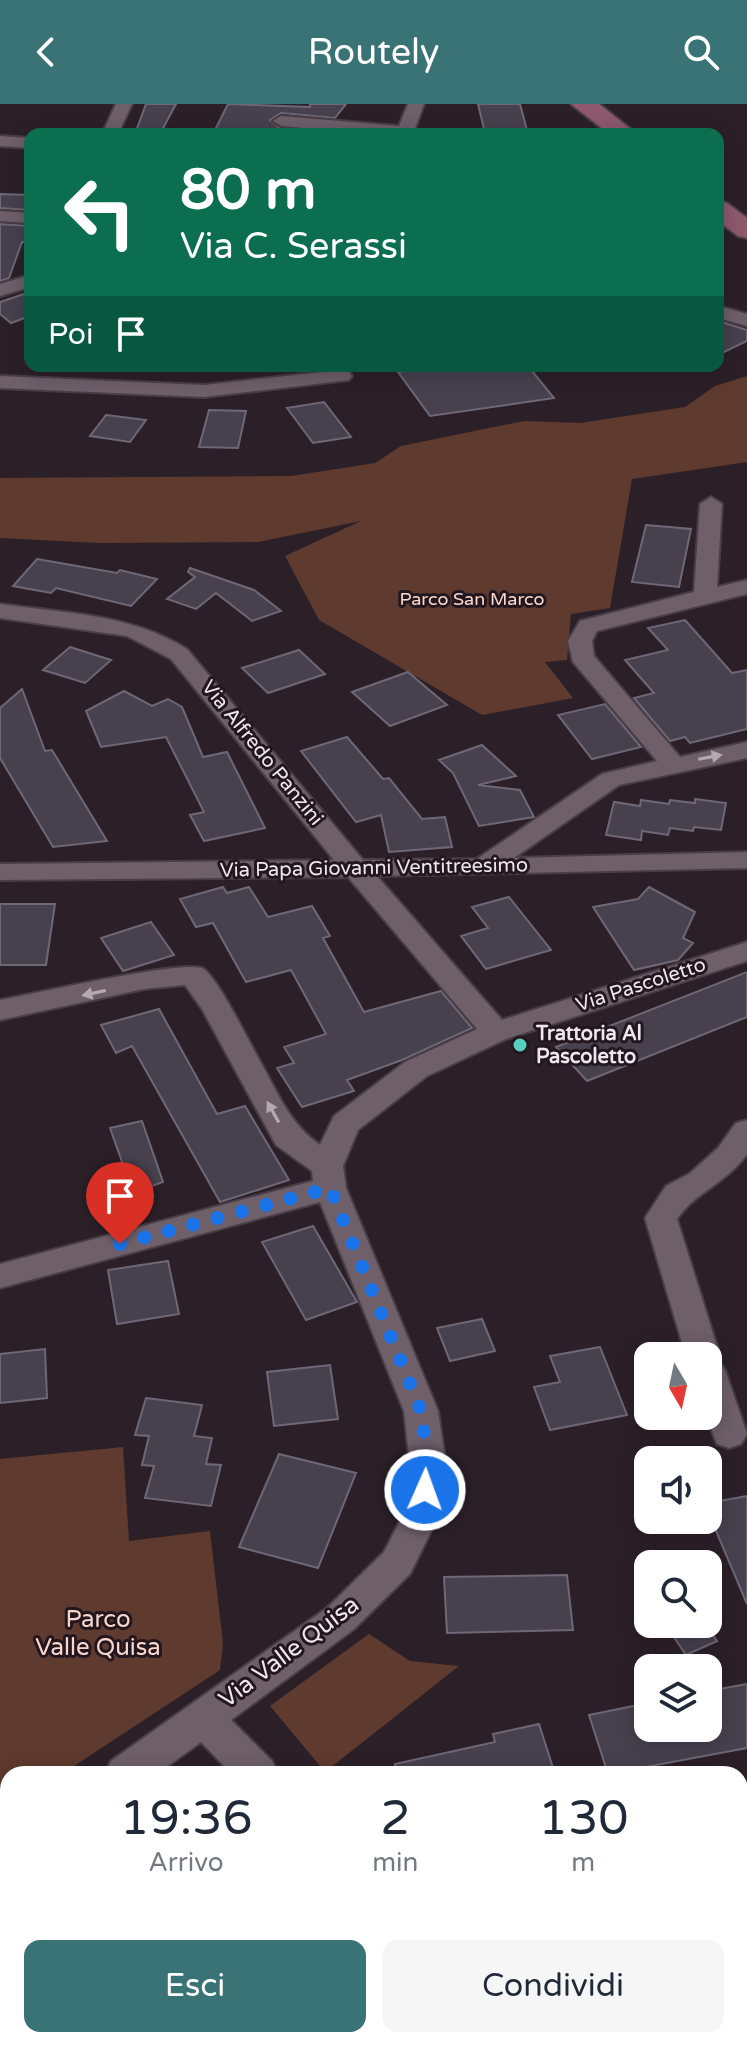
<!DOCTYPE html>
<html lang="it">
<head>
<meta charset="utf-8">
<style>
	body { margin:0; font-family:"Varela Round",sans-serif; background:#f6f6f7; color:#1f2937; height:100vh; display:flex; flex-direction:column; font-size:30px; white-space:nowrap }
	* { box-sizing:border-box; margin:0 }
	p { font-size:26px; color:#747a83 }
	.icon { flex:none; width:44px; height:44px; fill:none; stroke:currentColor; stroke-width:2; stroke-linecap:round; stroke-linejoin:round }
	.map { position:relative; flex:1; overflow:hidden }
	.sheet { position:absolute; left:0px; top:1662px; width:748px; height:282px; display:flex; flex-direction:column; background:#fff; border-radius:24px 24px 0 0; box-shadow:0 4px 20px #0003 }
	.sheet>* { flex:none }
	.banner { position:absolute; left:24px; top:24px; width:700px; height:244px; border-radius:16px; box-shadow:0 4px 20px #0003; background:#0b6e4f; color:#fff; overflow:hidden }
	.needle { width:52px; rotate:171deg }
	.buttons { position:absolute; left:634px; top:1238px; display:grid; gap:16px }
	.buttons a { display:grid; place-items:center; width:88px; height:88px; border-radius:16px; background:#fff; box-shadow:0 4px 20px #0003; font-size:40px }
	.pin { position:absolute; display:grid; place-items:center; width:68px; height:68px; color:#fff; margin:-82px -34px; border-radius:50% 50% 50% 0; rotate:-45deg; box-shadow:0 0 8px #0007 }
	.pin .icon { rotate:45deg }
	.me { position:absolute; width:88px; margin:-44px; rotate:2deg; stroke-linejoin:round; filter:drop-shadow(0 0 6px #0008) }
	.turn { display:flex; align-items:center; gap:28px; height:168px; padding:0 24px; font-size:36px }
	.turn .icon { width:104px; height:104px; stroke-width:2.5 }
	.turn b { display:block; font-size:56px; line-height:68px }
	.then { display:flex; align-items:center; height:76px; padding:0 24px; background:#0003; gap:16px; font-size:30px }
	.eta { display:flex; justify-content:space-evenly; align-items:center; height:136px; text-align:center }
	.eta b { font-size:48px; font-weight:600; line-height:56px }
	.button { display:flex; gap:16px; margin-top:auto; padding:16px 24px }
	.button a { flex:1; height:92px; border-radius:16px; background:#397375; color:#fff; font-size:32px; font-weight:600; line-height:92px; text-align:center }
	.button a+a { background:#f6f6f7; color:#1f2937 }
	header { display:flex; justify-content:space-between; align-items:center; height:104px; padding:0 24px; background:#397375; color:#fff; font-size:36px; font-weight:600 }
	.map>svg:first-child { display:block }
	.green { fill:#5f3a2e }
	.building { fill:#47414e; stroke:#6e6776; stroke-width:2 }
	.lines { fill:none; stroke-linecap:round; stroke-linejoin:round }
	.minor-casing { stroke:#493e46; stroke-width:4 }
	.secondary-casing { stroke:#493e46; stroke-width:4 }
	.minor { fill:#6e5f69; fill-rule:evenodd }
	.secondary { fill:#8e596c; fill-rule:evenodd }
	.oneway { fill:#b5aab2 }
	.route { stroke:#1a73e8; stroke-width:14; stroke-dasharray:0 25.2 }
	.poi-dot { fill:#58cec0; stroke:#22161f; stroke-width:3 }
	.labels { text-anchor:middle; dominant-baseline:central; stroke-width:6; stroke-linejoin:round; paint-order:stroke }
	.far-park-label { font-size:18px; fill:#fad7cc; stroke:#22161f }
	.street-label { font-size:20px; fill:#efe7ed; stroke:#22161f }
	.poi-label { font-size:20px; font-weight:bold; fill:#efe7ed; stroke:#22161f; text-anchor:start }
	.near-park-label { font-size:24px; fill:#fad7cc; stroke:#22161f }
	.near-street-label { font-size:24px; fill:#efe7ed; stroke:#22161f }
</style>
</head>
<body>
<header><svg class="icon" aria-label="back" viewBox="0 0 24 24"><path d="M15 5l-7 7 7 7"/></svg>Routely<svg class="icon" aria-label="search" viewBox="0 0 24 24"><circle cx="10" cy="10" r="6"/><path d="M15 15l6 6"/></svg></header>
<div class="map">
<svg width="747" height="1943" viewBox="0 0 747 1943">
	<rect width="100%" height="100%" fill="#2c2028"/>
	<path class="green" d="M 747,272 L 747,358 L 632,375 L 610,504 L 571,510 L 567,556 L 545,558 L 573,594 L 482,611 L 319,516 L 285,452 L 361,417 L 258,438 L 100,439 L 0,434 L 0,374 L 291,372 L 375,359 L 401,342 L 524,317 L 580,319 L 685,303 L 715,282 Z
		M 123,1343 L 129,1437 L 210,1427 L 223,1539 L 220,1566 L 62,1670 L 8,1670 L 8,1705 L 3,1708 L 0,1700 L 0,1355 Z
		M 369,1530 L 410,1557 L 459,1562 L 325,1668 L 270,1602 Z
		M 8,1818 L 8,1936 L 188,1936 L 193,1943 L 0,1943 L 0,1824 Z"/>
	<path class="building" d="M 146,0 L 176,0 L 160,30 L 135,30 Z
		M 228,0 L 310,3 L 310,0 L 346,0 L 335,14 L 281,9 L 270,16 L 281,25 L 321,30 L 213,30 Z
		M 478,0 L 520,0 L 528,30 L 485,29 Z
		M 0,90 L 30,91 L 30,106 L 0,104 Z
		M 0,120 L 30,122 L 30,138 L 22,138 L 9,174 L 0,177 Z
		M 30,188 L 30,212 L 11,219 L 0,210 L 0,198 Z
		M 718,217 L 747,226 L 747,237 L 718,251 Z
		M 437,262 L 528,262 L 554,294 L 430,312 L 398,268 Z
		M 324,298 L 351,333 L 313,339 L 287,304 Z
		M 209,306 L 246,307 L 238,344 L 199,343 Z
		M 106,311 L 146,316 L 130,338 L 90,332 Z
		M 646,421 L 691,425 L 679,483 L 632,478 Z
		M 37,455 L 117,469 L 120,466 L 157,475 L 131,502 L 56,484 L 51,489 L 13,482 Z
		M 190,464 L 254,486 L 281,507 L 252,517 L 216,489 L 196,505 L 167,495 L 195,473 L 188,468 Z
		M 685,516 L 732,569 L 747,566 L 747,625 L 690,639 L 685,633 L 670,637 L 634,594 L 654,589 L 625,556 L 668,546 L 648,524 Z
		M 70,543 L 111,556 L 85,579 L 43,566 Z
		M 299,546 L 325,570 L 268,589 L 242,564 Z
		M 408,568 L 447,601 L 390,622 L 352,588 Z
		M 22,585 L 45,647 L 52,646 L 107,737 L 53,743 L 0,654 L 0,604 Z
		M 124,587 L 152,602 L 168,595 L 182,603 L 203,653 L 227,648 L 265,724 L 204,737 L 190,711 L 204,708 L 166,633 L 101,643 L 86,607 Z
		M 605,600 L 641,643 L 592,655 L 558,611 Z
		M 347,633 L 383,675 L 389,674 L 422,715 L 445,713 L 452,743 L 389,748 L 381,711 L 356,718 L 301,647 Z
		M 482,641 L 516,672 L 478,681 L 520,686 L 534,713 L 479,722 L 453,669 L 439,656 Z
		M 695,695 L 726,699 L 721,726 L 694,723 L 693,727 L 670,724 L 668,731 L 642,727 L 641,736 L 606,731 L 614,698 L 640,702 L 641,696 L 669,700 L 670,696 L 695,699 Z
		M 223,783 L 227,789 L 249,783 L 268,813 L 312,802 L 330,832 L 323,834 L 364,908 L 441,887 L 472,924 L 402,956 L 347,976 L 354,987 L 302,1003 L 277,964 L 294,959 L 284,943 L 326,930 L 291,866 L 246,878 L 213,819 L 196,823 L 180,795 Z
		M 649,783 L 695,808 L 683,834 L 693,839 L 678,856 L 634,866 L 593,803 L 638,795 Z
		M 509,793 L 551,846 L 486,865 L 461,832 L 488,824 L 472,803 Z
		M 0,800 L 55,800 L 46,861 L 0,861 Z
		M 151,818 L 174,851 L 123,867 L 101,834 Z
		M 747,868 L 747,913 L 587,977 L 556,943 Z
		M 159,905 L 217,1010 L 245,1002 L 289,1076 L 220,1098 L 132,942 L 116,949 L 101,921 Z
		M 142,1017 L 163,1078 L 133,1089 L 110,1024 Z
		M 313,1122 L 357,1198 L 306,1216 L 262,1138 Z
		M 168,1157 L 179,1210 L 117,1220 L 108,1166 Z
		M 482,1215 L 495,1247 L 450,1257 L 437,1224 Z
		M 600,1243 L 627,1311 L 550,1326 L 534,1283 L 560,1278 L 550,1252 Z
		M 45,1245 L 47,1294 L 0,1299 L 0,1250 Z
		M 330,1261 L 338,1315 L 274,1322 L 267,1268 Z
		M 146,1294 L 202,1301 L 194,1332 L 212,1334 L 206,1360 L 221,1361 L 211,1402 L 145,1394 L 154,1362 L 142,1361 L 149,1332 L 135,1331 Z
		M 279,1350 L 356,1369 L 318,1464 L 239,1443 Z
		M 747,1392 L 747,1500 L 708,1408 L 708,1399 Z
		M 567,1471 L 573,1526 L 447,1529 L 444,1473 Z
		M 665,1520 L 705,1520 L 717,1537 L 686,1551 Z
		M 747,1580 L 747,1644 L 608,1670 L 589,1611 L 648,1599 L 648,1624 L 708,1624 L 708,1587 Z
		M 539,1620 L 555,1670 L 396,1670 L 395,1660 L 495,1638 L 493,1630 Z"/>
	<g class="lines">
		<g class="minor-casing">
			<path id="minor" d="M 116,0 L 132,0 L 118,30 L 102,30 Z
				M 408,0 L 424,0 L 413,30 L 372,30 L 281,22 L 273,17 L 281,12 L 399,22 Z
				M 0,32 L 30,34 L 30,44 L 0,42 Z
				M 0,107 L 30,109 L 30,119 L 0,117 Z
				M 30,171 L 30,183 L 0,192 L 0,180 Z
				M 718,202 L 747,210 L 747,222 L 718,214 Z
				M 342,266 L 349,268 L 352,272 L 349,276 L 204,293 L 0,284 L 0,272 L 204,281 Z
				M 711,393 L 722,400 L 717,483 L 747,476 L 747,490 L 597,527 L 592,537 L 594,552 L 680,653 L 747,638 L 747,654 L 619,681 L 514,754 L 747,748 L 747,764 L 377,772 L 502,916 L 747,838 L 747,857 L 506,935 L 427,972 L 358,1026 L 343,1062 L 346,1084 L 438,1307 L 446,1361 L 439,1411 L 410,1470 L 353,1526 L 231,1616 L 272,1657 L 278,1670 L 232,1670 L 201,1638 L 157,1670 L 105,1670 L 111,1657 L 327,1504 L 384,1448 L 403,1411 L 410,1361 L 404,1307 L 320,1098 L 0,1184 L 0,1160 L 313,1077 L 312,1067 L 276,1041 L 202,905 L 185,881 L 144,885 L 0,916 L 0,896 C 29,891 189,854 204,865 C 220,878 249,938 261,959 C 279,991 289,1019 320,1041 L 334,1012 L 405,958 L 477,925 L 348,773 L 0,776 L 0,760 L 334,756 L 171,555 L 127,532 L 0,514 L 0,500 C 65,509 131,510 187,545 L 363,756 L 477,755 L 602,670 L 657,657 L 573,558 L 568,537 L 580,517 L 694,488 L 700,400 Z
				M 747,1016 L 747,1050 C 727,1079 695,1088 677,1115 L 720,1252 L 718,1256 L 725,1266 L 747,1330 L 741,1340 L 729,1344 L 717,1340 L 706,1312 L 708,1252 L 686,1252 L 645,1114 L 666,1082 L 689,1070 L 718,1044 L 736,1019 Z
				M 8,1738 L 8,1779 L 0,1782 L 0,1741 Z"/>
		</g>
		<g class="secondary-casing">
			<path id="secondary" d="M 571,0 L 599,0 L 637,30 L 609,30 Z
				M 718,97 L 727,99 L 747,114 L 747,134 L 738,132 L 718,117 Z"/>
		</g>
		<use href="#minor" class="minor"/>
		<use href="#secondary" class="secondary"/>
	</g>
	<defs><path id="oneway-solid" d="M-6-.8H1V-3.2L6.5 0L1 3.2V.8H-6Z" transform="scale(2)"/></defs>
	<g class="oneway">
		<use href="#oneway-solid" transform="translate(710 653) rotate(-11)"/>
		<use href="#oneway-solid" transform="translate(94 889) rotate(168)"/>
		<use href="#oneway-solid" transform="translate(273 1008) rotate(-119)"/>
	</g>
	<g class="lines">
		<path class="route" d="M 120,1140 L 330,1084 L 421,1307 L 428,1361 L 425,1386"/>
	</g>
	<circle class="poi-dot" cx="520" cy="941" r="8"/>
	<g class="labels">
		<g class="far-park-label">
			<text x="472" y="495">Parco San Marco</text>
		</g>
		<g class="street-label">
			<text transform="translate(262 649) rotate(51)">Via Alfredo Panzini</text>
			<text transform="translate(374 764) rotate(-1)">Via Papa Giovanni Ventitreesimo</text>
			<text transform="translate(641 881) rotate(-18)">Via Pascoletto</text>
		</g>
		<g class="poi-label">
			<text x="536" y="930">Trattoria Al<tspan x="536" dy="23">Pascoletto</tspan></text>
		</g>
		<g class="near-park-label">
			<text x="98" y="1515">Parco<tspan x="98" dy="28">Valle Quisa</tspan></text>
		</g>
		<g class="near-street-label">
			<text transform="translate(289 1548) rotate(-37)">Via Valle Quisa</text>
		</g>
	</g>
</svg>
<div class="buttons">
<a><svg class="needle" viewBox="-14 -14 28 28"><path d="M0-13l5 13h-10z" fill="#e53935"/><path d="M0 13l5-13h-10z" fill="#747a83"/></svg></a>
<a><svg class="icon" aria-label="sound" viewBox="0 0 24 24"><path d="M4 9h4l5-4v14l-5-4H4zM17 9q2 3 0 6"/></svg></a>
<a><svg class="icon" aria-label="search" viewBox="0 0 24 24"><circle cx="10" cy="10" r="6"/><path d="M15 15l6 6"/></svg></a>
<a><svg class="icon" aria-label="layers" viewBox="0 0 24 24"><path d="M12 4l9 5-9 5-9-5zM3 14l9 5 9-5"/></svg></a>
</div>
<div class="pin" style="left:120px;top:1140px;background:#d93025"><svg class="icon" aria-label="arrive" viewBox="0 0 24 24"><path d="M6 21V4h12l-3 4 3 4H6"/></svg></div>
<svg class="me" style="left:425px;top:1386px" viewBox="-20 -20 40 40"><circle r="17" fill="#1a73e8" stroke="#fff" stroke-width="3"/><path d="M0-11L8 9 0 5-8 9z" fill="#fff"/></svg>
<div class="banner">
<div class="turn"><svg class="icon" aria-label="left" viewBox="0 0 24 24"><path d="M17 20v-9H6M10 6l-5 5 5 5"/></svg><div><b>80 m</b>Via C. Serassi</div></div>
<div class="then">Poi<svg class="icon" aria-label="arrive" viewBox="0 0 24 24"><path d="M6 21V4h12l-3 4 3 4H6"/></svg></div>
</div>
<section class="sheet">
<div class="eta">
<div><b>19:36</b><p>Arrivo</p></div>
<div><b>2</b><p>min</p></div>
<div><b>130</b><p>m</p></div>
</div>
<div class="button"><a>Esci</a><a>Condividi</a></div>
</section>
</div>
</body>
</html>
